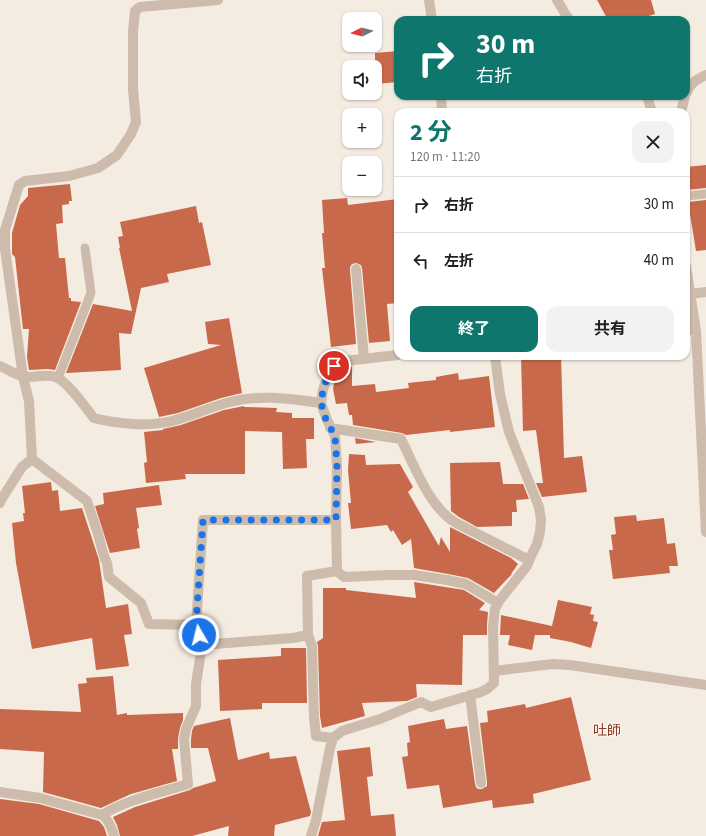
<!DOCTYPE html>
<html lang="ja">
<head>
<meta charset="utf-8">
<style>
	body { margin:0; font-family:"Source Sans 3","Noto Sans JP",sans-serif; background:#f2f2f2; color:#202124; height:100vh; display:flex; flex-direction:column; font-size:15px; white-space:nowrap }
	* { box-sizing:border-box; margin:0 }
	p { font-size:13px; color:#757577 }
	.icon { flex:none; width:22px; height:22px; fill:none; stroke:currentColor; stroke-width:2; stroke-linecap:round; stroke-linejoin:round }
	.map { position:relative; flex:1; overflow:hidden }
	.side { position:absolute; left:394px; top:108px; width:296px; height:252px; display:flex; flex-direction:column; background:#fff; border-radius:12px; box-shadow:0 1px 3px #0004 }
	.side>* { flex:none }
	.banner { position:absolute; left:394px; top:16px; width:296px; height:84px; border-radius:12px; box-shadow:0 1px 3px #0004; background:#0f766e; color:#fff; overflow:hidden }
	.needle { width:26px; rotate:264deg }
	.fabs { position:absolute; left:342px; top:12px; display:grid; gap:8px }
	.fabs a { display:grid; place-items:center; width:40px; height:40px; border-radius:8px; background:#fff; box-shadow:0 1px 3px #0004; font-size:20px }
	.pin { position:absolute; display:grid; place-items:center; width:34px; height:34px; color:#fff; margin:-17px; border:2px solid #fff; border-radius:50%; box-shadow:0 1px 4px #0007 }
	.me { position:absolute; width:44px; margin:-22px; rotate:352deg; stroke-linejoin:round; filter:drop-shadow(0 0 3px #0008) }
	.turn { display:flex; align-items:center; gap:14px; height:84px; padding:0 16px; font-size:18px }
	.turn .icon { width:52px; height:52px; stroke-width:2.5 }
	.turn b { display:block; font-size:28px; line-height:34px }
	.round { display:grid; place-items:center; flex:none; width:42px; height:42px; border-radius:12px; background:#f2f2f2 }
	.headline { display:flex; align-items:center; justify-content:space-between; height:68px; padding:0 16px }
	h1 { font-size:24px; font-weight:700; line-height:30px; color:#0f766e }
	.action { display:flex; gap:8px; margin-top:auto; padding:8px 16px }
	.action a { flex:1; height:46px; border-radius:12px; background:#0f766e; color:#fff; font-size:16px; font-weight:700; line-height:46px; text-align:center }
	.action a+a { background:#f2f2f2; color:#202124 }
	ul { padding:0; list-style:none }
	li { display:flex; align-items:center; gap:12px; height:56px; padding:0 16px; border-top:1px solid #e0e0e0 }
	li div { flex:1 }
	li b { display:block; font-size:15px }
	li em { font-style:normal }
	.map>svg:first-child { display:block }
	.building { fill:#c8694b }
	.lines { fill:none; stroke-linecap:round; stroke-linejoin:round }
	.lane { stroke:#cdbbac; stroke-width:9 }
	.street { stroke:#cdbbac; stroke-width:10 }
	.route { stroke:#1a73e8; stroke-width:7; stroke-dasharray:0 12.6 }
	.labels { text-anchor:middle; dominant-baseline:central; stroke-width:3; stroke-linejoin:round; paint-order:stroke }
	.quarter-label { font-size:14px; fill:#8c3b22; stroke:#fbf5ee }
</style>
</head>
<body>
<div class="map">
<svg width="706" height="836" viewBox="0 0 706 836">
	<rect width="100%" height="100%" fill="#f4ebe1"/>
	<path class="building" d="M 597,0 L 651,0 L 655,14 L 636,20 L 608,20 Z
		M 398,51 L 398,82 L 375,84 L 375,53 Z
		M 706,165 L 706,188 L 686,190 L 686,167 Z
		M 70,184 L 72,201 L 69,201 L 69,204 L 62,205 L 63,223 L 56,224 L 59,258 L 65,258 L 69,298 L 71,298 L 71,301 L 81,302 L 55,370 L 48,369 L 29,370 L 27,357 L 29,329 L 23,329 L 15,257 L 12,254 L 12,233 L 20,205 L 28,196 L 28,188 Z
		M 347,198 L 348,205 L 398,199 L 398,303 L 387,304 L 390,341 L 369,343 L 362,268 L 361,265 L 356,263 L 352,264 L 350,267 L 350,270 L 356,344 L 331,347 L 322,268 L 325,268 L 322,233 L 324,233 L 322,200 Z
		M 706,200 L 706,250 L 696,251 L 688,202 Z
		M 196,206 L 199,223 L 202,222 L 211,265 L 167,274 L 169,282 L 141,288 L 131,334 L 119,333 L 121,370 L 66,373 L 93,304 L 132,311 L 119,248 L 120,248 L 118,237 L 123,236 L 120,222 Z
		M 229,318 L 242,393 L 221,398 L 178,413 L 159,417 L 144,368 L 221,345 L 208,344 L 205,322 Z
		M 521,356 L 561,356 L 564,458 L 582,456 L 587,492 L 542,497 L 536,483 L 543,483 L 536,430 L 523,431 Z
		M 348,367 L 352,367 L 352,386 L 375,384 L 376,392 L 409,388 L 408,383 L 436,380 L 436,377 L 458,373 L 459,380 L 489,376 L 495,427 L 450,432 L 450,430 L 406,435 L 402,433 L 353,425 L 352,415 L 349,415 L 347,403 L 336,404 L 333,389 L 334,384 L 336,380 Z
		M 244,406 L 244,407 L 277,408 L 276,412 L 292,413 L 292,418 L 314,418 L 314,439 L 306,439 L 307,468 L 283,469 L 282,432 L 245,431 L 245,474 L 185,474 L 186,479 L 146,483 L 144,463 L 147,462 L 144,432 L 163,430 L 163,429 L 181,425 L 224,410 Z
		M 355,438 L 376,442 L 356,444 Z
		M 349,454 L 365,455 L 366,465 L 400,464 L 413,487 L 408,492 L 439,546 L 441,537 L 450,552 L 450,527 L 511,558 L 518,564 L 511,574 L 512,574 L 494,593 L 468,578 L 448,574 L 414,568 L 411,539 L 402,545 L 393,530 L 391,532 L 387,525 L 351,529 L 348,503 L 351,503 L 348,470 Z
		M 500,462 L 503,484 L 523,484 L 529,499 L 516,500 L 517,512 L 512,512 L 512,526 L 477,527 L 459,517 L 451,511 L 450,463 Z
		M 51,482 L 52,491 L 58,490 L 60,511 L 82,508 L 99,560 L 106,608 L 128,604 L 132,634 L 124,635 L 129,666 L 96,670 L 92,638 L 32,649 L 16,563 L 12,523 L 24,521 L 23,513 L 25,513 L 22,486 Z
		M 159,485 L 162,505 L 136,508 L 139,528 L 137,529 L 140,548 L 110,553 L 95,506 L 104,504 L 103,493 Z
		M 636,515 L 637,521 L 664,518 L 667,544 L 675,543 L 678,566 L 669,566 L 670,573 L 613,579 L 609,550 L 613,550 L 611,535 L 616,534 L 614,517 Z
		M 414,582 L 464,590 L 485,603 L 479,610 L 488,612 L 487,625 L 487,635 L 463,635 L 462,685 L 416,684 L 417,697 L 407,701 L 362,703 L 365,716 L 322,728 L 320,716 L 318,646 L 317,642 L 323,638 L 323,588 L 346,588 L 346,590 L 416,598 Z
		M 558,600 L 592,607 L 590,614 L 594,615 L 593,621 L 598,622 L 591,648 L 571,642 L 550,638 L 550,635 L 535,635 L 532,650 L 508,645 L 510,635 L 500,635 L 501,615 L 552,626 Z
		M 281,648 L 306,648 L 307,703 L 262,703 L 262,709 L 220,711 L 218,660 L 281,656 Z
		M 113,676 L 117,715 L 127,713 L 127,715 L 183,713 L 183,720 L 180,728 L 178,738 L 178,749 L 172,749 L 177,781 L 131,794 L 120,799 L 101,808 L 43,792 L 44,752 L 0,749 L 0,709 L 81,712 L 78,684 L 87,683 L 86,678 Z
		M 571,697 L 591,780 L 533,794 L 534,803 L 493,808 L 492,800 L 443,808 L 439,785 L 407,789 L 402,757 L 408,756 L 407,743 L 410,742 L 408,726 L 444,719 L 446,729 L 467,726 L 475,784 L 476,787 L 478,789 L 482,789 L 487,786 L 487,782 L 480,723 L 488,722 L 487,711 L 525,704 L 526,708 Z
		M 230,718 L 238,760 L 269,752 L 270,759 L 296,756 L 311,812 L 310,816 L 275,825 L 274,836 L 228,836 L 229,826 L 192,836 L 120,836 L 117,825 L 113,817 L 135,807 L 190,790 L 193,788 L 216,781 L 208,748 L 191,748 L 191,739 L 192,731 L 194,726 Z
		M 370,747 L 373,776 L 367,777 L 371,816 L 394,814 L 396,836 L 318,836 L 322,822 L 345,820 L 337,751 Z
		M 0,799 L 39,804 L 99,821 L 104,827 L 107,836 L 0,836 Z"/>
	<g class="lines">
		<path class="lane" d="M 686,196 L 706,194
			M 58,378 L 91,293 L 85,248"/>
		<path class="street" d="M 429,0 L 432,20
			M 557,0 L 566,15 L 570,20
			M 686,94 C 690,83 696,80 706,75
			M 441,96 L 442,112
			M 647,96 L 652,112
			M 681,112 L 685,96
			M 686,266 L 696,331 L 706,532
			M 356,269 L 364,359
			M 690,294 L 706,292
			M 686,330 L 696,331
			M 0,366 C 7,369 15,375 23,376 C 32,379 46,373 56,377 C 69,383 85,407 94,418 C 117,424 149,427 172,421 C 192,416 210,407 230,402 C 260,394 290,399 321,403
			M 330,428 L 401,439 C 415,467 429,507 456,523 L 529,560
			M 32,459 L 87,501 L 98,534 L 104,556 L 107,563 L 109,577 L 141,603 L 149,624 L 196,625
			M 0,503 L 1,500 L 22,467 L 32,459 L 29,401 L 23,377 L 5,249 L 5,230 L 19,185 L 25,181 L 69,176 L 98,168 L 117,155 L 131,134 L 136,122 L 133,89 L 133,32 L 135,11 L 140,7 L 218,0
			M 337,571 L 344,577 L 388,575 L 414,575 L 447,580 L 466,584 L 498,603
			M 308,635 L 293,638 L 202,645 L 196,625 L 203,520 L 336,520
			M 494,671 L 553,664 L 570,665 L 706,685
			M 470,695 L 481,783
			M 333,738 L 316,736 L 314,717 L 312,646 L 308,635 L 307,576 L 337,571 L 336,520 L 337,467 L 335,436 L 327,420 L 321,403 L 323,390 L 328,374 L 335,365 L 344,361 L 398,355
			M 0,792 L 40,798 L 102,815 C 109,820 112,828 114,836
			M 102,815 C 128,799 159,793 188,784 L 184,739 L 186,729 L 196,706 L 196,684 L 202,645
			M 311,836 L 316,820 L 330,748 L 333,738 L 342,731 L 380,719 L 421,702 L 431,707 L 481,692 L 487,689 L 494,683 L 493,626 L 495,609 L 499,601 L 527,566 L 531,556 L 537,544 L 540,532 L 541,520 L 539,507 L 509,432 L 500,394 L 495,356"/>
	</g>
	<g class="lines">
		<path class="route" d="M 199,635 L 196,624 L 203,520 L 336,520 L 337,467 L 335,436 L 326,420 L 321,403 L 323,390 L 328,374 L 334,366"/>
	</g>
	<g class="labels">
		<g class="quarter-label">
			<text x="607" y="731">吐師</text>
		</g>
	</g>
</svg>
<div class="fabs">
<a><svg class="needle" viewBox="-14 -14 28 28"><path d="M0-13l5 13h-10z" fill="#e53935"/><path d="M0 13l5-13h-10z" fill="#757577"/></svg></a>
<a><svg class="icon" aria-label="sound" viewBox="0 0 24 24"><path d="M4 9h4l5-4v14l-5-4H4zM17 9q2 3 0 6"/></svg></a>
<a>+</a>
<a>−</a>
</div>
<div class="pin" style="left:334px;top:366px;background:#d93025"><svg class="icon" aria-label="arrive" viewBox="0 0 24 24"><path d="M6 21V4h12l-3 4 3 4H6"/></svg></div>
<svg class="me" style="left:199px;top:635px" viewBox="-20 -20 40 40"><circle r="17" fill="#1a73e8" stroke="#fff" stroke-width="3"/><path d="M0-11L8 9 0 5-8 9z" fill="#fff"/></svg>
<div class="banner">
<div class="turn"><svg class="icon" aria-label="right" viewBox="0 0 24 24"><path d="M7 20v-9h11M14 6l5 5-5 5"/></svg><div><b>30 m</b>右折</div></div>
</div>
<section class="side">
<div class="headline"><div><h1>2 分</h1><p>120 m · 11:20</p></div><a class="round"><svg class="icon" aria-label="close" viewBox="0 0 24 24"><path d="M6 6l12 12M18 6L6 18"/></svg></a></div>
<ul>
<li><svg class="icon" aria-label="right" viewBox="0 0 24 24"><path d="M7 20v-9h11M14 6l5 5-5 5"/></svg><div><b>右折</b></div><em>30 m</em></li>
<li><svg class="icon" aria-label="left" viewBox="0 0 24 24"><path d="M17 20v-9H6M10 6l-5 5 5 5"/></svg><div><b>左折</b></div><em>40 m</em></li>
</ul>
<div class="action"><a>終了</a><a>共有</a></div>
</section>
</div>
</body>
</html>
